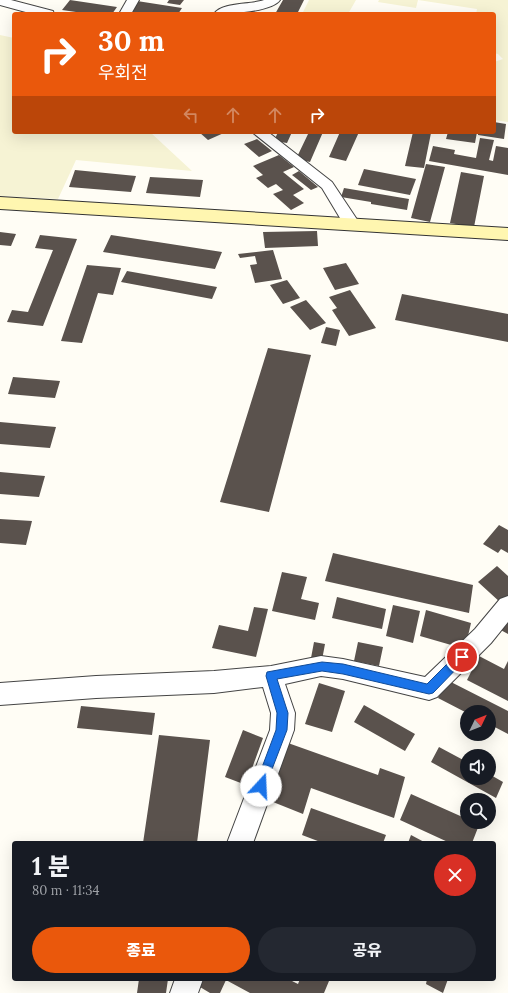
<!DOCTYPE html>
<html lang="ko">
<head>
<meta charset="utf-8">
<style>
	body { margin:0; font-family:Lora,"Noto Sans KR",serif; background:#242831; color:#f1f3f6; height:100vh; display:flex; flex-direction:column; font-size:15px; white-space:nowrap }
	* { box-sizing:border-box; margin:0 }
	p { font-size:13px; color:#9ea1a6 }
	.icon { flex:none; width:22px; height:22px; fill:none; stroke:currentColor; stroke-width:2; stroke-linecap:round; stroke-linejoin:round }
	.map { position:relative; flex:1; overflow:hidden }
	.drawer { position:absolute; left:12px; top:841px; width:484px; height:140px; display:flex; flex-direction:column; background:#171b24; border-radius:4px; box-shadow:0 4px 16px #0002 }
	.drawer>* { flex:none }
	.guide { position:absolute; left:12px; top:12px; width:484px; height:122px; border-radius:4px; box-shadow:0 4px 16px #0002; background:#ea580c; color:#fff; overflow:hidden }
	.needle { width:26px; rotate:47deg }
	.controls { position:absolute; left:460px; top:705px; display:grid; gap:8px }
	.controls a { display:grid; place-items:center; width:36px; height:36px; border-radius:50%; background:#171b24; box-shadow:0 4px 16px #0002; font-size:20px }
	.pin { position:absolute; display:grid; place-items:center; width:34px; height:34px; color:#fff; margin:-17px; border:2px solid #fff; border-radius:50%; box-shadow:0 1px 4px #0007 }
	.me { position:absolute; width:44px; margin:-22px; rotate:20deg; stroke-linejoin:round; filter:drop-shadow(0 0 3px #0008) }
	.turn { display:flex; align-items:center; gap:14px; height:84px; padding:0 20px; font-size:18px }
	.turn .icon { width:52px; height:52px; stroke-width:2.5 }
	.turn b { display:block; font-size:28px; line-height:34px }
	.lanes { display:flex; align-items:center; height:38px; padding:0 20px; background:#0003; justify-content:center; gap:20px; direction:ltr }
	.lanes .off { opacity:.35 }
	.round { display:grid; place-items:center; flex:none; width:42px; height:42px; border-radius:21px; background:#242831 }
	.summary { display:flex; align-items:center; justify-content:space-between; height:68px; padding:0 20px }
	h1 { font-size:24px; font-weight:800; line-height:30px }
	.cta { display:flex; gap:8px; margin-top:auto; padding:8px 20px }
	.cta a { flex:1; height:46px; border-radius:24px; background:#ea580c; color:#fff; font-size:16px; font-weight:800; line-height:46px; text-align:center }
	.cta a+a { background:#242831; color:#f1f3f6 }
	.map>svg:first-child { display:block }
	.farmland { fill:#f6f3d4 }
	.building { fill:#5a524d }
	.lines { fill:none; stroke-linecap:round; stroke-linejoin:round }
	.minor-casing { stroke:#444; stroke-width:2 }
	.secondary-casing { stroke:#333; stroke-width:2 }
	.minor { fill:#fff; fill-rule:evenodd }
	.secondary { fill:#fff6b0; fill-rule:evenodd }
	.route { fill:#1a73e8; stroke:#114b97 }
</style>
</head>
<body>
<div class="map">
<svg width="508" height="993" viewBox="0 0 508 993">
	<rect width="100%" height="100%" fill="#fffdf5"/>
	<path class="farmland" d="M 309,0 L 356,0 L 348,14 L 302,14 Z
		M 379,0 L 508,0 L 508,122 L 494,120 L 494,62 L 503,59 L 498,54 L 494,53 L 494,14 L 476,14 L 477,9 L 418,0 L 416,8 L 378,2 Z
		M 0,35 L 14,38 L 14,132 L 150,132 L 192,171 L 76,160 L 58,199 L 0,196 Z"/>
	<path class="building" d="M 70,0 L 117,7 L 112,14 L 90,14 L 62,10 Z
		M 169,0 L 184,0 L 180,5 L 167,3 Z
		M 283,0 L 304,0 L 297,14 L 275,14 Z
		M 137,1 L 182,8 L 178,14 L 144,14 L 130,12 Z
		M 494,122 L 506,124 L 504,139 L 478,135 L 478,132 L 494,132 Z
		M 199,132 L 226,132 L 208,140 Z
		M 278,132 L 292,132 L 287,143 L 274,141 Z
		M 309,132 L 323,132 L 310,162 L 296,159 Z
		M 340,132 L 359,132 L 346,161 L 329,157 Z
		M 413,132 L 431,133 L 424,168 L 405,166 Z
		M 448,132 L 477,132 L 475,143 L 446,139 Z
		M 480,138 L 494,140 L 489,160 L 493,161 L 496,146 L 508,148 L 508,175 L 429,161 L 433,146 L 455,150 L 454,154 L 476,158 Z
		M 257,139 L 272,151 L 259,157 L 244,144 Z
		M 279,155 L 294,167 L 283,172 L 304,189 L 293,195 L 304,203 L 291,210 L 273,194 L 283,190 L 276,184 L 268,188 L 256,178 L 263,175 L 253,166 Z
		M 426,164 L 445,167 L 430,222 L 411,218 Z
		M 364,169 L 416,179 L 410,195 L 358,185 Z
		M 75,170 L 136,176 L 131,192 L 69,187 Z
		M 299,171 L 318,187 L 311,190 L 292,175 Z
		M 461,172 L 484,176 L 474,227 L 450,223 Z
		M 150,177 L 203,180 L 200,197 L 146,193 Z
		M 344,188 L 409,199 L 407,210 L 371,204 L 371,202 L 341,197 Z
		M 317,231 L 318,246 L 265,248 L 263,232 Z
		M 0,232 L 16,234 L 11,246 L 0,245 Z
		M 40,235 L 77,239 L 43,326 L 7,322 L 12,310 L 28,312 L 53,250 L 35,248 Z
		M 111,235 L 164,243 L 222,252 L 215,269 L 103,252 Z
		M 273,250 L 282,279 L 255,283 L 250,265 L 257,264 L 255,256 L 240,258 L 238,254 Z
		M 346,263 L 359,284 L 335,290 L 323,268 Z
		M 87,265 L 121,268 L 113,295 L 98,293 L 82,343 L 61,341 Z
		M 127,271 L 217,287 L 212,299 L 121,282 Z
		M 287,280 L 300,298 L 283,304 L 270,285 Z
		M 350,290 L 376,328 L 349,336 L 332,310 L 337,308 L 329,297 Z
		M 402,294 L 508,314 L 508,342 L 395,320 Z
		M 306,300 L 326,323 L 310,330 L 290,307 Z
		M 326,327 L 340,330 L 336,346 L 321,343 Z
		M 268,348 L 311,355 L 269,512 L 220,502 Z
		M 13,377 L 60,381 L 55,398 L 8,394 Z
		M 0,422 L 56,427 L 50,448 L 0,444 Z
		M 0,472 L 45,476 L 39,497 L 0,494 Z
		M 0,519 L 32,521 L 26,545 L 0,543 Z
		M 499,525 L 508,530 L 508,553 L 501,549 L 498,553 L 483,544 Z
		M 333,553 L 473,585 L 469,613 L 325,581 Z
		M 497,566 L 508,576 L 508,597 L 501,603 L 478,582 Z
		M 282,572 L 307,577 L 301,599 L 319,603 L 315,620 L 272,611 Z
		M 337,597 L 386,609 L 382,629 L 332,618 Z
		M 393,605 L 420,611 L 413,643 L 386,636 Z
		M 254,607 L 268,609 L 256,657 L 212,648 L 219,625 L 248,631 Z
		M 426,610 L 471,623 L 465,649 L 420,636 Z
		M 508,611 L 508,634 L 497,628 Z
		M 314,642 L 325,644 L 322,660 L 311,658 Z
		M 358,642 L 383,647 L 379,666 L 354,661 Z
		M 479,656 L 504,669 L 508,661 L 508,701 L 467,680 Z
		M 447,680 L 508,711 L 508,734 L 489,724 L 489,712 L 467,713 L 438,698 Z
		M 319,683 L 345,691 L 332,732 L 305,724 Z
		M 364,705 L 415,734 L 405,751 L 354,722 Z
		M 81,706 L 155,713 L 152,735 L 77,728 Z
		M 243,730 L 263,738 L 246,785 L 225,777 Z
		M 159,735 L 210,740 L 197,843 L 143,843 Z
		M 288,743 L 378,775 L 380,768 L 405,777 L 394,818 L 311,788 L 303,814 L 268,800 Z
		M 439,747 L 467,762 L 467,778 L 489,778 L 489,774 L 503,782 L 496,798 L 431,762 Z
		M 411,794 L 467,819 L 467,822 L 473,822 L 479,825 L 472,843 L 450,843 L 400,820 Z
		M 311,808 L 386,835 L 383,843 L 323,843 L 302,835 Z
		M 411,835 L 426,843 L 408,843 Z
		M 139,979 L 168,979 L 166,993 L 137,993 Z
		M 203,979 L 288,979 L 298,984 L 300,979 L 324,979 L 329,981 L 324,993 L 250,993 L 226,980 L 220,993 L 210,993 L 200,987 Z
		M 427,979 L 448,979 L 443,993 L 426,984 Z"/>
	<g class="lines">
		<g class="minor-casing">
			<path id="minor" d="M 0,0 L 11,0 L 53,11 L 54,14 L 33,14 L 0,5 Z
				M 127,0 L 139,0 L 131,14 L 119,14 Z
				M 264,0 L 280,0 C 272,12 228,14 214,14 C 222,2 251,5 264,0 Z
				M 252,132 L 268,132 L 332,182 L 360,224 L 358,228 L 352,229 L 346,228 L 322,188 Z
				M 508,596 L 508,622 L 491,643 L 437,697 L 429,700 L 343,679 L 321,676 L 285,684 L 295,713 L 294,730 L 253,843 L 227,843 L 270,730 L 271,713 L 263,687 L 214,693 L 96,698 L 0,705 L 0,683 L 96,676 L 214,671 L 271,666 L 321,656 L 343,659 L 425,677 L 475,629 L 500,599 Z
				M 175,979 L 203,979 L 198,993 L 170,993 Z"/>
		</g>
		<g class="secondary-casing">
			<path id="secondary" d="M 0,197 L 508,228 L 508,240 L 0,209 Z"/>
		</g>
		<use href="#minor" class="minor"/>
		<use href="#secondary" class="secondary"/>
	</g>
	<path class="route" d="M 462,652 L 465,653 L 467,657 L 465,660 L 433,693 L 429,694 L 343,674 L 322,671 L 277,679 L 288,713 L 287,730 L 264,790 L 261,792 L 257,790 L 255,786 L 276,730 L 277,713 L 266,676 L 267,672 L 322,662 L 343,664 L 427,684 L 458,653 Z"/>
</svg>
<div class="controls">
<a><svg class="needle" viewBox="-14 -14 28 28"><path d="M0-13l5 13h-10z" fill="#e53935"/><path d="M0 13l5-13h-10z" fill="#9ea1a6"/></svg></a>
<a><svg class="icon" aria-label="sound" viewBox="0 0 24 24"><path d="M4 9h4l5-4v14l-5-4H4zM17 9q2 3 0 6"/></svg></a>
<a><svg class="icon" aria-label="search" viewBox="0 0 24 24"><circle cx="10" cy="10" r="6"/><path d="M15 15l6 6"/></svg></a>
</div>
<div class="pin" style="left:462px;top:657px;background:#d93025"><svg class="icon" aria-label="arrive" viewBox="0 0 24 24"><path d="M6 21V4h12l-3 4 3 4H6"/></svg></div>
<svg class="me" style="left:261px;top:786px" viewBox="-20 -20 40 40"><circle r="19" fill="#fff"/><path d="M0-13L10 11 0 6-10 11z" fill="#1a73e8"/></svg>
<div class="guide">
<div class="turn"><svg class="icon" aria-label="right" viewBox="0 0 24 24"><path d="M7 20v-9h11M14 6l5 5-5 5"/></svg><div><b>30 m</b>우회전</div></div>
<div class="lanes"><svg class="icon off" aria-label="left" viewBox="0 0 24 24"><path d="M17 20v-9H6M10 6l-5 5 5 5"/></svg><svg class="icon off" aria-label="ahead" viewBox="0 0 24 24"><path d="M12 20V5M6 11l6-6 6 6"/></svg><svg class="icon off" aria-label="ahead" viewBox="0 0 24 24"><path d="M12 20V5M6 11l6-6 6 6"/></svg><svg class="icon" aria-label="right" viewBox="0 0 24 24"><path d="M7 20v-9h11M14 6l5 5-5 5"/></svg></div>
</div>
<section class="drawer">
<div class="summary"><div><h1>1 분</h1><p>80 m · 11:34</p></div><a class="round" style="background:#d93025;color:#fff"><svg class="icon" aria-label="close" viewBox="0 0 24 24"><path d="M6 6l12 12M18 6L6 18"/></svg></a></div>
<div class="cta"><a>종료</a><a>공유</a></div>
</section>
</div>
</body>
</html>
